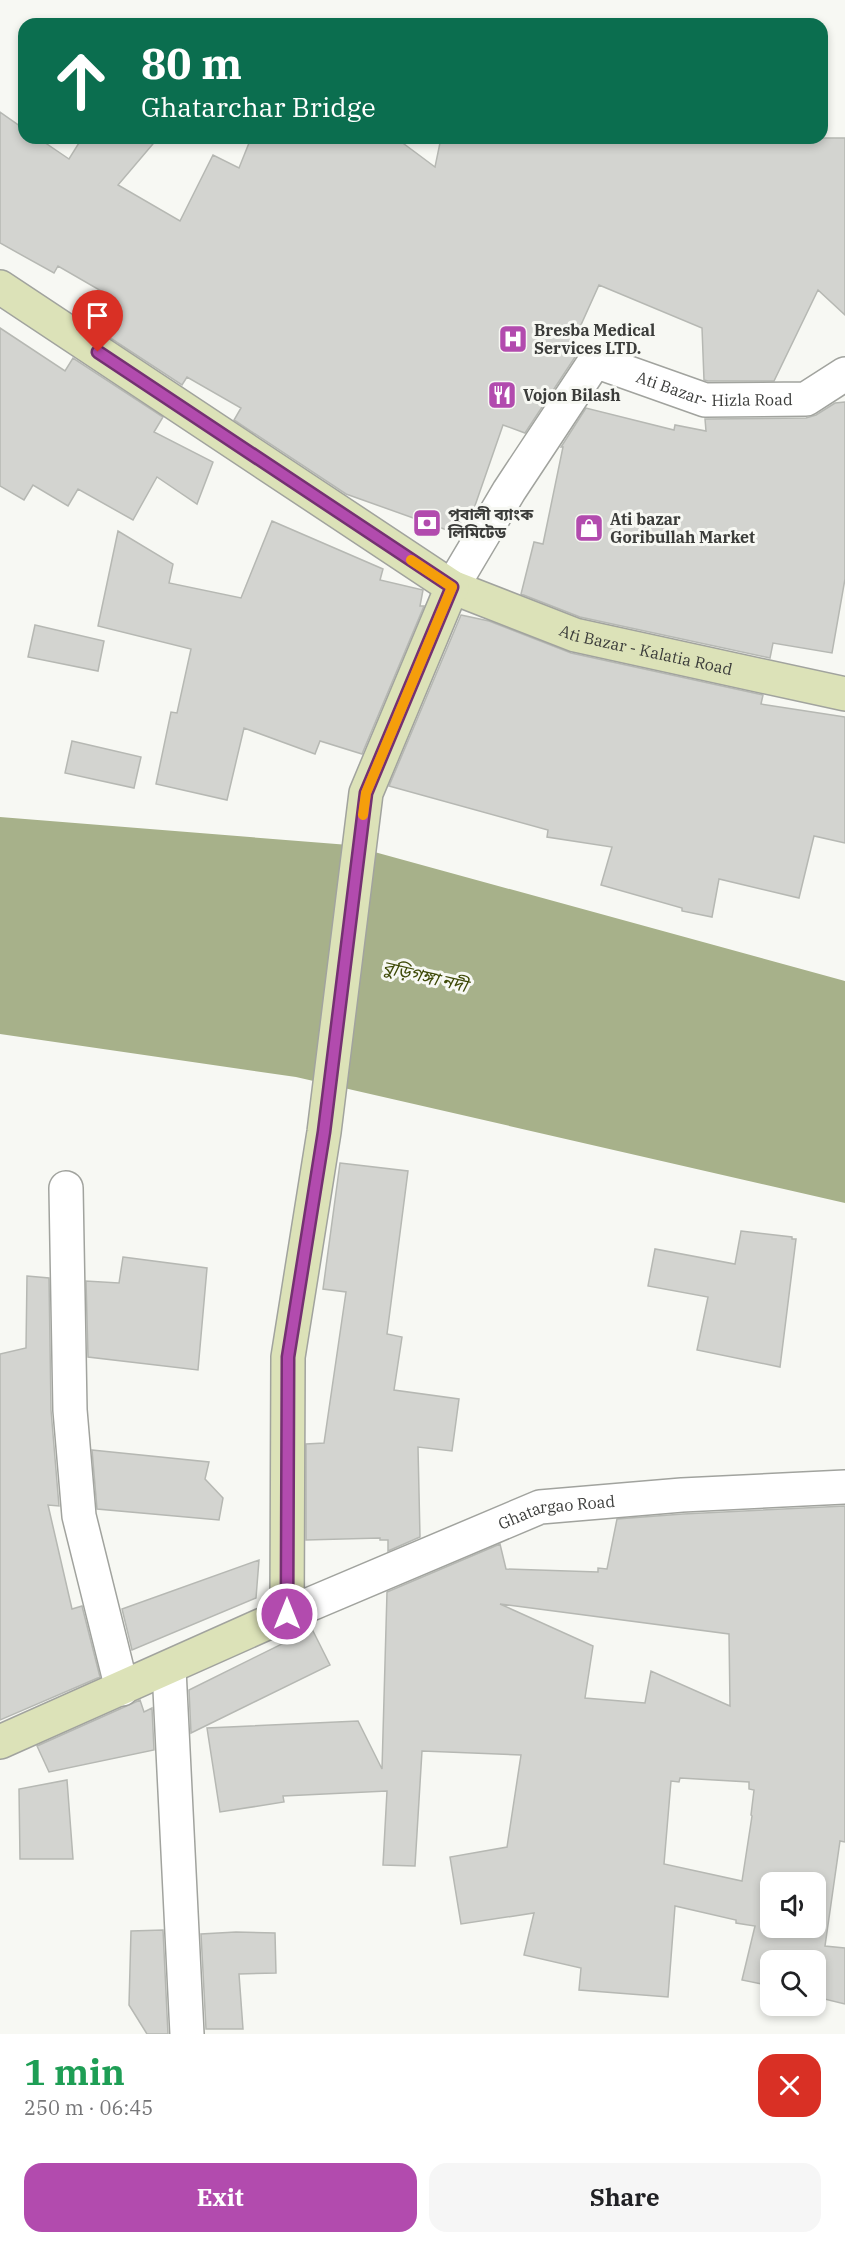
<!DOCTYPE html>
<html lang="en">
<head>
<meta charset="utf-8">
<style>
	body { margin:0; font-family:"IBM Plex Serif","Noto Sans Bengali",serif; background:#f6f6f6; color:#202124; height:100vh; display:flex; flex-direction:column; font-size:22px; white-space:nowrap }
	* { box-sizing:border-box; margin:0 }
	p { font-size:20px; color:#757577 }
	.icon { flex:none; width:33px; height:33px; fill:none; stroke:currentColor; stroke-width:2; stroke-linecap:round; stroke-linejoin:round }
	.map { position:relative; height:2034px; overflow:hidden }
	.sheet { display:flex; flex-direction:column; background:#fff; flex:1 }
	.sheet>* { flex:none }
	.top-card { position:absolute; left:18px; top:18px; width:810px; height:126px; border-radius:18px; box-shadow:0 3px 9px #0003; background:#0b6e4f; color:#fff; overflow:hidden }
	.controls { position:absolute; left:760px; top:1872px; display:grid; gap:12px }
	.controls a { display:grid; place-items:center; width:66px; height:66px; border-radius:12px; background:#fff; box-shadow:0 3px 9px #0003; font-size:30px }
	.pin { position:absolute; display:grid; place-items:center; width:51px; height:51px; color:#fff; margin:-62px -26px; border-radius:50% 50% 50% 0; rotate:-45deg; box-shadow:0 0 6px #0007 }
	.pin .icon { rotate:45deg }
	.me { position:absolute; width:66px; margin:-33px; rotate:0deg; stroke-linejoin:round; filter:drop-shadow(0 0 4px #0008) }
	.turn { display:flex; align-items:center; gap:21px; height:126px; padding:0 24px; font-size:27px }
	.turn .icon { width:78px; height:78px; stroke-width:2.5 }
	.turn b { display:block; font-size:42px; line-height:51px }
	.round { display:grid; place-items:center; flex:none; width:63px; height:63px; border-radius:18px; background:#f6f6f6 }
	.head { display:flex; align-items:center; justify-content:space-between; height:102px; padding:0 24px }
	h1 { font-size:36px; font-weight:700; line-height:45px; color:#1e9e55 }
	.button { display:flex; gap:12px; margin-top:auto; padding:12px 24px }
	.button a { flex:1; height:69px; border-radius:18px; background:#b24bae; color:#fff; font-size:24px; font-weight:700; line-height:69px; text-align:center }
	.button a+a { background:#f6f6f6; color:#202124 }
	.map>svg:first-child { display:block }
	.water { fill:#a7b18a }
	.building { fill:#d3d4d0; stroke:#b6b8b3; stroke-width:1.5; fill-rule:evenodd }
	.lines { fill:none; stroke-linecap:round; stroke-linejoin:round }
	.minor-casing { stroke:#a1a39e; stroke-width:36 }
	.secondary-casing { stroke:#a1a39e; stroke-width:36 }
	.minor { stroke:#fff; stroke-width:33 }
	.secondary { stroke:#dce2b8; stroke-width:33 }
	.route-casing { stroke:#743171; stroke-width:15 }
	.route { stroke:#b24bae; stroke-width:10 }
	.slow { stroke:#f59e0b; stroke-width:10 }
	.labels { text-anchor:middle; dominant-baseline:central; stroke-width:6; stroke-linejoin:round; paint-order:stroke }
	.poi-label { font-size:16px; font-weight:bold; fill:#3b3c3a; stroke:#f7f8f3; text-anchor:start }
	.street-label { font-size:16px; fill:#3b3c3a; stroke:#f7f8f3 }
	.water-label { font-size:18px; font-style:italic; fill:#3e4907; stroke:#f7f8f3 }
</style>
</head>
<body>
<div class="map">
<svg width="845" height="2034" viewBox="0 0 845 2034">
	<rect width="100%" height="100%" fill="#f7f8f3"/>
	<path class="water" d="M 0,817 L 349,845 L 845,981 L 845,1203 L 296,1077 L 0,1034 Z"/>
	<path class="building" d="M 0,112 L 24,129 L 24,138 L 38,138 L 69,159 L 82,138 L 158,138 L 118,185 L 180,221 L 213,155 L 239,168 L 251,138 L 396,138 L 435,167 L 441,138 L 845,138 L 845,315 L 818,290 L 774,381 L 708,381 L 704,380 L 702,328 L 599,285 L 571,347 L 579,351 L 525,433 L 503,425 L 470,520 L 461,535 L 346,494 L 234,420 L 241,408 L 187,377 L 182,385 L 92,326 L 110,296 L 58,266 L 54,273 L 0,243 Z
		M 0,328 L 65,371 L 73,358 L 163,417 L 154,432 L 213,462 L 197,504 L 157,477 L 133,520 L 78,489 L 68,506 L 33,485 L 24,500 L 0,486 Z
		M 845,402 L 845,579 L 832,653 L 773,643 L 770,658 L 580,617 L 521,594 L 534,542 L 543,544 L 563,447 L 561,447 L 586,408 L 674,430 L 675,425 L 706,431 L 705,419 L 806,418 L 816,415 L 835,403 Z
		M 272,521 L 383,569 L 380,580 L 423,590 L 420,606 L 424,606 L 362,754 L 320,741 L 315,754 L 244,728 L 227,800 L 156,784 L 171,712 L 177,713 L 191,649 L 98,626 L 118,531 L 173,564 L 169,583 L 241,598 Z
		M 461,615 L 489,621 L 571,653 L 763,695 L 761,704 L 845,717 L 845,843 L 814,836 L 799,898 L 719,879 L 712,917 L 682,911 L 682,908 L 601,885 L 612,847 L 547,837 L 548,830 L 389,786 Z
		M 35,625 L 104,641 L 98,671 L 28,657 Z
		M 72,741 L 141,757 L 134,788 L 65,773 Z
		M 340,1163 L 408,1171 L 387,1334 L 402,1337 L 394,1390 L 459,1399 L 452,1451 L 418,1447 L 420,1537 L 388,1551 L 388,1540 L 380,1540 L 380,1538 L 306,1540 L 306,1444 L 324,1443 L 346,1292 L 323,1289 Z
		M 741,1231 L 792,1237 L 792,1239 L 796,1239 L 780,1367 L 697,1350 L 708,1297 L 648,1286 L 655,1249 L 735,1264 Z
		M 123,1257 L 207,1268 L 198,1370 L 88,1357 L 86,1281 L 119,1283 Z
		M 27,1276 L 49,1278 L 51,1410 L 59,1506 L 48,1505 L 72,1609 L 82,1606 L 100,1677 L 0,1720 L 0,1354 L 26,1348 Z
		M 92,1450 L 209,1462 L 205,1479 L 223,1498 L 219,1520 L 97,1509 Z
		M 845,1506 L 845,1842 L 840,1841 L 825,1946 L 845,1948 L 845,2004 L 816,1997 L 816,1960 L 771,1960 L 771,1986 L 742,1980 L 755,1926 L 736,1923 L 736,1920 L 675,1906 L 668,1997 L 579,1990 L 581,1968 L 524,1955 L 534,1913 L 461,1924 L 450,1857 L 507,1847 L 521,1755 L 422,1751 L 415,1866 L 383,1865 L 387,1791 L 283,1796 L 284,1802 L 220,1812 L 207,1728 L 358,1721 L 382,1769 L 387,1592 L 500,1544 L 506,1569 L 598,1572 L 598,1568 L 607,1569 L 617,1519 L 683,1514 ZM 500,1604 L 729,1634 L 730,1706 L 651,1671 L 645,1703 L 585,1698 L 593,1646 ZM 680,1778 L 749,1782 L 749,1789 L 754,1790 L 751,1815 L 752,1816 L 742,1881 L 664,1864 L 671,1781 L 679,1782 ZM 771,1882 L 816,1882 L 816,1928 L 771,1928 Z
		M 259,1560 L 256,1598 L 132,1650 L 122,1609 Z
		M 312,1629 L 330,1665 L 191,1733 L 189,1690 Z
		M 140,1700 L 144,1712 L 152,1708 L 154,1750 L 49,1772 L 37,1746 Z
		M 67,1780 L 73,1859 L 20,1859 L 19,1789 Z
		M 163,1930 L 168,2034 L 147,2034 L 129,2005 L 131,1931 Z
		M 236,1932 L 275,1933 L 276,1973 L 239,1974 L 243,2029 L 206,2029 L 201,1934 Z"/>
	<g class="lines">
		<g class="minor-casing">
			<g id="minor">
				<path id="s1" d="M 452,587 L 509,491 L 595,361 L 705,400 L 806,399 L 845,374"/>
				<path d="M 66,1188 L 70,1410 L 79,1516 L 122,1689"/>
				<path id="s2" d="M 287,1614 L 540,1507 L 682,1495 L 845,1487"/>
				<path d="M 169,1669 L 187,2034"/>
			</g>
		</g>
		<g class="secondary-casing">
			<g id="secondary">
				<path id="s3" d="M 0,287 L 452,587 L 575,635 L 845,694"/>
				<path d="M 0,1742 L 287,1614 L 288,1357 L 324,1132 L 366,793 L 452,587"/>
			</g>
		</g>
		<use href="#minor" class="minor"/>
		<use href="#secondary" class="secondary"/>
	</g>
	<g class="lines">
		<g class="route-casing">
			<path id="route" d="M 98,352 L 452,587 L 366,793 L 324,1132 L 288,1357 L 287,1614"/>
		</g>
		<use href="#route" class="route"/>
		<path class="slow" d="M 363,815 L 366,793 L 452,587 L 411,560"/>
	</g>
	<defs>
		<g id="hospital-square" transform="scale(1.5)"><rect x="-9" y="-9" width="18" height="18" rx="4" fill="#b24bae" stroke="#f7f8f3"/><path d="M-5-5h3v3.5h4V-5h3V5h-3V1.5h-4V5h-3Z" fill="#fff"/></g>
		<g id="restaurant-square" transform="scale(1.5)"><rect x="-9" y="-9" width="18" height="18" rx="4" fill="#b24bae" stroke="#f7f8f3"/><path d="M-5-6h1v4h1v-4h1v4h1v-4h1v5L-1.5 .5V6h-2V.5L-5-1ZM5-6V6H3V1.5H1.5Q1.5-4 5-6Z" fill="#fff"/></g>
		<g id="bank-square" transform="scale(1.5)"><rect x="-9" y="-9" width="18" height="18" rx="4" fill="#b24bae" stroke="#f7f8f3"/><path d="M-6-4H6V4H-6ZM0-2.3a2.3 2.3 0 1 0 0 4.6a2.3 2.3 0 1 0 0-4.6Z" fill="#fff"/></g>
		<g id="shop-square" transform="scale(1.5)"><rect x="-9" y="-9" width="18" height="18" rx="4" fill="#b24bae" stroke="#f7f8f3"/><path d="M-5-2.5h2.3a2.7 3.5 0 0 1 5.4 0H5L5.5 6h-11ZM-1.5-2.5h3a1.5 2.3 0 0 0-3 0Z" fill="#fff"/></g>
	</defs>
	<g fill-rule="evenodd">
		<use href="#hospital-square" x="513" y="339"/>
		<use href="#restaurant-square" x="502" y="395"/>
		<use href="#bank-square" x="427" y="523"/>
		<use href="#shop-square" x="589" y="528"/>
	</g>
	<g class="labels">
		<g class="poi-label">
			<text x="534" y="330">Bresba Medical<tspan x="534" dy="18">Services LTD.</tspan></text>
			<text x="523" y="395">Vojon Bilash</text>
			<text x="448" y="514">পূবালী ব্যাংক<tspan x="448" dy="18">লিমিটেড</tspan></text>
			<text x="610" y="519">Ati bazar<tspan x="610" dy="18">Goribullah Market</tspan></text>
		</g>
		<g class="street-label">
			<text stroke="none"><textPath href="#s1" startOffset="392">Ati Bazar- Hizla Road</textPath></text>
			<text stroke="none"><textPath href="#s3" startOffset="747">Ati Bazar - Kalatia Road</textPath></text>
			<text stroke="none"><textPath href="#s2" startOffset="290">Ghatargao Road</textPath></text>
		</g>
		<g class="water-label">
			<text transform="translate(425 976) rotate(13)">বুড়িগঙ্গা নদী</text>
		</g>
	</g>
</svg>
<div class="controls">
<a><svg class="icon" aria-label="sound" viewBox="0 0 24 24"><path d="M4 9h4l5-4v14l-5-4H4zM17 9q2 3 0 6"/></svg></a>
<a><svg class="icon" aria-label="search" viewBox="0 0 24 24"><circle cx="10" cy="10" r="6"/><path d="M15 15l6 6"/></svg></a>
</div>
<div class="pin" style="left:98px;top:352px;background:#d93025"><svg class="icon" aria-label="arrive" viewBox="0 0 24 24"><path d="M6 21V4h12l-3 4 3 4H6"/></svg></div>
<svg class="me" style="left:287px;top:1614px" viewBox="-20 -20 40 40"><circle r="17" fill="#b24bae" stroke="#fff" stroke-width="3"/><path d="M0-11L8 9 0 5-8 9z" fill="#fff"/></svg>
<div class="top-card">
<div class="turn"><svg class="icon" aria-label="ahead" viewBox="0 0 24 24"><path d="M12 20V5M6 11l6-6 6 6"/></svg><div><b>80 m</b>Ghatarchar Bridge</div></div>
</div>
</div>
<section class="sheet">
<div class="head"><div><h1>1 min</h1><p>250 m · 06:45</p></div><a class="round" style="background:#d93025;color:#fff"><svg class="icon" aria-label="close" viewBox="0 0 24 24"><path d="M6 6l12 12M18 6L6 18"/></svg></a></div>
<div class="button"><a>Exit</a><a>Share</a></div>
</section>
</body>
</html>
